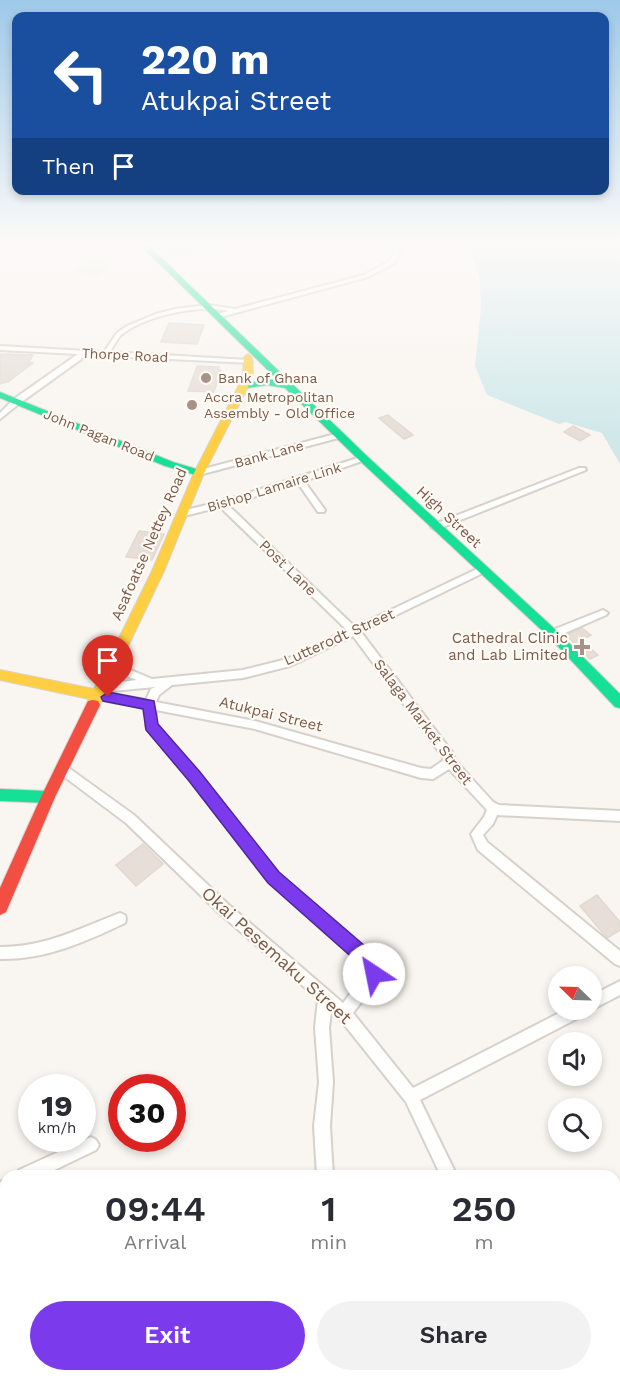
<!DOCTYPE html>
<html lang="en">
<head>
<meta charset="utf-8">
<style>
	body { margin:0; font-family:"Work Sans",sans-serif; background:#f2f2f3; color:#2b2b33; height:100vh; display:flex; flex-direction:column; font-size:22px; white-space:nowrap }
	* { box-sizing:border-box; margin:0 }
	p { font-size:20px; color:#7c7c81 }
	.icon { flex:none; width:33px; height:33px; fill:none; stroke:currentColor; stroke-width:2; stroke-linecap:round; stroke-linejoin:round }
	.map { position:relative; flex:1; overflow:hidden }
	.panel { position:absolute; left:0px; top:1170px; width:621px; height:212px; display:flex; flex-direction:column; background:#fff; border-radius:18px 18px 0 0; box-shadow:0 3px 9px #0003 }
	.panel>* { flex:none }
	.guide { position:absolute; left:12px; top:12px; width:597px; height:183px; border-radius:12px; box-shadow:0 3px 9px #0003; background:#1a4fa0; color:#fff; overflow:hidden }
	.needle { width:39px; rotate:293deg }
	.controls { position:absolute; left:548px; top:966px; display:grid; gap:12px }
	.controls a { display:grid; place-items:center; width:54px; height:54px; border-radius:50%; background:#fff; box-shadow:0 3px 9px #0003; font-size:30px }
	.speed { position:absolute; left:18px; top:1074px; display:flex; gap:12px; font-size:30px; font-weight:700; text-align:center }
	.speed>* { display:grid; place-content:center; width:78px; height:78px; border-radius:50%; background:#fff; box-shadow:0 3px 9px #0003; line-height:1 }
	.speed small { font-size:15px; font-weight:400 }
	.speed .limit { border:9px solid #d22; background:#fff; color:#111 }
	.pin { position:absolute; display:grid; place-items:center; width:51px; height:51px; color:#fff; margin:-62px -26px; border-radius:50% 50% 50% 0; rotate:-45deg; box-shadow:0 0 6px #0007 }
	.pin .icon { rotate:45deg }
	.me { position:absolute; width:66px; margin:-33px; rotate:326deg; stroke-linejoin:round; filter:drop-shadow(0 0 4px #0008) }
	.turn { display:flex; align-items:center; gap:21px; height:126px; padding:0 30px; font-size:27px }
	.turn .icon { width:78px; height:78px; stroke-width:2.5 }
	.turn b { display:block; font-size:42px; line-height:51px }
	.then { display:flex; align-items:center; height:57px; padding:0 30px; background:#0003; gap:12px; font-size:22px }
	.eta { display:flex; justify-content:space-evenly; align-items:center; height:102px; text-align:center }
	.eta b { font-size:36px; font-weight:600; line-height:42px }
	.button { display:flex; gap:12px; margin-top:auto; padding:12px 30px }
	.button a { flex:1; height:69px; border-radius:36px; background:#7c3aed; color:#fff; font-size:24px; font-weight:600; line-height:69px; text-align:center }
	.button a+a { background:#f2f2f3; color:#2b2b33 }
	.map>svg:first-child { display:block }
	.green { fill:#e7f0db }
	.water { fill:#d0e8ea }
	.building { fill:#e6ded7; stroke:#e2d8d2; stroke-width:1.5 }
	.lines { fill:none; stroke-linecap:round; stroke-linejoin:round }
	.street-casing { stroke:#d7d1cb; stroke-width:4 }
	.fast-casing { stroke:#d9d2cb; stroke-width:2 }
	.slow-casing { stroke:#d9d2cb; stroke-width:2 }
	.jam-casing { stroke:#d9d2cb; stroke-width:2 }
	.street { fill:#fefefd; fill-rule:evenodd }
	.fast { fill:#16e098; fill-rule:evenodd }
	.slow { fill:#ffcf43; fill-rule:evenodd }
	.jam { fill:#f24e42; fill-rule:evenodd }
	.route { fill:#7c3aed; stroke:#51269a; stroke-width:1.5 }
	.poi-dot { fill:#a69286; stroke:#fffaf3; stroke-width:2 }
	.labels { text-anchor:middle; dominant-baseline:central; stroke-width:4.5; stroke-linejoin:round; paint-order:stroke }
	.far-street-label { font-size:14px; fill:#7a5c4d; stroke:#fffaf3 }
	.far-poi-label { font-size:14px; fill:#7a5c4d; stroke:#fffaf3; text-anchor:start }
	.street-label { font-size:15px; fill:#7a5c4d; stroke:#fffaf3 }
	.poi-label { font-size:15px; fill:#7a5c4d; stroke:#fffaf3; text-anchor:end }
	.near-street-label { font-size:18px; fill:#7a5c4d; stroke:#fffaf3 }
</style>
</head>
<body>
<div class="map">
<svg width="620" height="1381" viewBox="0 0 620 1381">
	<rect width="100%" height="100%" fill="#f9f5f0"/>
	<path class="green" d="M 152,243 L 264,243 L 231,247 L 174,260 Z
		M 89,259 L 114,265 L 98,276 L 73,271 Z"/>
	<path class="water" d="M 469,243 L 620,243 L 620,464 L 602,433 L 565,422 L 559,424 L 487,395 L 475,366 L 481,308 L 480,280 Z"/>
	<path class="building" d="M 169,323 L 204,325 L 197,344 L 161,342 Z
		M 0,354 L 33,355 L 29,362 L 33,363 L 9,381 L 0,384 Z
		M 197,366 L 219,367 L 218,369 L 221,370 L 214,392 L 188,391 Z
		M 388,415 L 413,435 L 404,439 L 379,418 Z
		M 573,426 L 590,435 L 580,441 L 564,432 Z
		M 139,531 L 164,534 L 152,560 L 126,557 Z
		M 582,628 L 591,635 L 581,640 L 598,655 L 590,659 L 566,635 Z
		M 143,844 L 163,864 L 136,886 L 116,865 Z
		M 597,895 L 620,922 L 620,930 L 607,938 L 580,906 Z"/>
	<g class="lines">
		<g class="street-casing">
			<path id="street" d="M 398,243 L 404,243 L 395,263 L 368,277 L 217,318 L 215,317 L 215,315 L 228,311 C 199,304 143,316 120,336 C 116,341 113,347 110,352 L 249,360 L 252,362 L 251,363 L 87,355 L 20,403 L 0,419 L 0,413 L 14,399 L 78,354 L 0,350 L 0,346 L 104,352 L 117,333 L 127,326 L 156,314 L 175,309 L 208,305 L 235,309 L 364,275 L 390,261 Z
				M 339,433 L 343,435 L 342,437 L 199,475 L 195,473 L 196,471 Z
				M 361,457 L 367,457 L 368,459 L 304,481 L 325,510 L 324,512 L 318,512 L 298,483 L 228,505 L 355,627 L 479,568 L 485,568 L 487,570 L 485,572 L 361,632 L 452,752 L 455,760 L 493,802 L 499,805 L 620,811 L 620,821 L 497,815 L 493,824 L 483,835 L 487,842 L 620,951 L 620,966 L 615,964 L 478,850 L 471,834 L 484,817 L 487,810 L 449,769 L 433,779 L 421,778 L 255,729 L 156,710 L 156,725 L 199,773 L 278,874 L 379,960 L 381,974 L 379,979 L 353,1013 L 413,1088 L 565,1010 L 586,1010 L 584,1015 L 420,1100 L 457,1176 L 441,1176 L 406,1102 L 339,1018 L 331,1011 L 329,1028 L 333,1082 L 330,1126 L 333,1176 L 317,1176 L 314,1126 L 319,1082 L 315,1028 L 318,999 L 219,913 L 126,823 L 58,772 L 56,769 L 58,766 L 62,764 L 66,766 L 134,815 L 229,905 L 343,1003 L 367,972 L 367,968 L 270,882 L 191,779 L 147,729 L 146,726 L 146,708 L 97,699 L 93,698 L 92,695 L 93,692 L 99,691 L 96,688 L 97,685 L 137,680 C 126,676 115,673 107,664 L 108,661 L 112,660 L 126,668 L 152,679 L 243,670 L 287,659 L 347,630 L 220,507 L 184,516 L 180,513 L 181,511 L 220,502 ZM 353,636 L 443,757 L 444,760 L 431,769 L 421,768 L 255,721 L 156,702 L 159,695 L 172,685 L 243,678 L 290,666 ZM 155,687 L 151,689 L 146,700 L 102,692 Z
				M 579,468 L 585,468 L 586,470 L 438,529 L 435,530 L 431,527 L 432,525 Z
				M 603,610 L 608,613 L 606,615 L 556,637 L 550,637 L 548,634 L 550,631 Z
				M 120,913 L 125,915 L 126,919 L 125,923 C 85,942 45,960 0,959 L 0,947 C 46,947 78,929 120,913 Z
				M 620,981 L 620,995 L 591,1010 L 590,1010 L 591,996 Z
				M 91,1137 L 96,1140 L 99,1145 L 96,1150 L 42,1176 L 17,1176 L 19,1170 Z
				M 6,1179 L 6,1195 L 0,1198 L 0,1182 Z
				M 620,1194 L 620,1210 L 615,1212 L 615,1196 Z
				M 127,1376 L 161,1376 L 159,1381 L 125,1381 Z
				M 342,1376 L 360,1376 L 361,1381 L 343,1381 Z
				M 541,1376 L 560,1376 L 562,1381 L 543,1381 Z"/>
		</g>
		<g class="fast-casing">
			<path id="fast" d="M 138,243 L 146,243 L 368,457 L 557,631 L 620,694 L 620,708 L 615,707 L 549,637 L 360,461 L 285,388 L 267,385 L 240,389 L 240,385 L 267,379 L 279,381 Z
				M 0,392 L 173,462 L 203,471 L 204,473 L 199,476 L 165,466 L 0,398 Z
				M 0,789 L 48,791 L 53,793 L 55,797 L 53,801 L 48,803 L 0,801 Z
				M 0,1291 L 6,1294 L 6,1321 L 0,1319 Z
				M 41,1376 L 64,1376 L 67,1381 L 43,1381 Z"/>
		</g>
		<g class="slow-casing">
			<path id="slow" d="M 248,354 L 252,357 L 253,373 L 248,387 L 204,473 L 164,571 L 98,709 L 88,709 L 86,705 L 89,699 L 0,680 L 0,670 L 94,689 L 152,571 L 194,473 L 238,387 L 243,373 L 244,357 Z"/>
		</g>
		<g class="jam-casing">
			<path id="jam" d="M 93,700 L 98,701 L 100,705 L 55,797 L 6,912 L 0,915 L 0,888 L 41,797 L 88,701 Z"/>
		</g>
		<use href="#street" class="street"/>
		<use href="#fast" class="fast"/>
		<use href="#slow" class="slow"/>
		<use href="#jam" class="jam"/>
	</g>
	<linearGradient id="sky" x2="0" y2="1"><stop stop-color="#9ec9e9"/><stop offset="0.56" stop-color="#fcfaf8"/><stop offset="1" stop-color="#fcfaf8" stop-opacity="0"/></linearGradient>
	<rect width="620" height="436" fill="url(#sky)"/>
	<path class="route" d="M 108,692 L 154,701 L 158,724 L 200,772 L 279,872 L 380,959 L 383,965 L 380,981 L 374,983 L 367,981 L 365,969 L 268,883 L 189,781 L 146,730 L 143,709 L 103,701 L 101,697 Z"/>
	<g class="poi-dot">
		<circle cx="206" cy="378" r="6"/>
		<circle cx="192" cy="405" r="6"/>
		<path d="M579 638h6v6h6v6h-6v6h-6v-6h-6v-6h6z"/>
	</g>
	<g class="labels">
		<g class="far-street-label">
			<text transform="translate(125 355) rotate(3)">Thorpe Road</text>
			<text transform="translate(99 435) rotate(22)">John Pagan Road</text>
			<text transform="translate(269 454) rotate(-15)">Bank Lane</text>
			<text transform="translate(274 487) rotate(-17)">Bishop Lamaire Link</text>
		</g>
		<g class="far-poi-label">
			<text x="218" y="378">Bank of Ghana</text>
			<text x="204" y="397">Accra Metropolitan<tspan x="204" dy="16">Assembly - Old Office</tspan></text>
		</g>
		<g class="street-label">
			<text transform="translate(449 517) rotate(43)">High Street</text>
			<text transform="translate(149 544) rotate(-66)">Asafoatse Nettey Road</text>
			<text transform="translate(288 568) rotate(44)">Post Lane</text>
			<text transform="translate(339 637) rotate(-24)">Lutterodt Street</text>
			<text transform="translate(271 714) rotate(14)">Atukpai Street</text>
			<text transform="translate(423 722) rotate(53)">Salaga Market Street</text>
		</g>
		<g class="poi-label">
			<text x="568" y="638">Cathedral Clinic<tspan x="568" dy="17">and Lab Limited</tspan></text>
		</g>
		<g class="near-street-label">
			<text transform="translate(277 955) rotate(42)">Okai Pesemaku Street</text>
		</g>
	</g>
</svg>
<div class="controls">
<a><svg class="needle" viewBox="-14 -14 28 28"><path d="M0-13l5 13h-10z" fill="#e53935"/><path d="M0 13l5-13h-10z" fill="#7c7c81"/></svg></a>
<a><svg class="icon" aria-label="sound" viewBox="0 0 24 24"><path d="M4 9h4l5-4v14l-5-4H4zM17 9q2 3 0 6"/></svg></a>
<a><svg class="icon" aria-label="search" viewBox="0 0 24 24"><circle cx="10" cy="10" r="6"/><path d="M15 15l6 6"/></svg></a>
</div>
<div class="speed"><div>19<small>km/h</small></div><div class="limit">30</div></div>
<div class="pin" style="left:108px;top:697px;background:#d93025"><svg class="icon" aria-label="arrive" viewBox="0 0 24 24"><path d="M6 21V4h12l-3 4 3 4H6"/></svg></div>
<svg class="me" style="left:374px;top:974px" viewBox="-20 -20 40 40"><circle r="19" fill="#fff"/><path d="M0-13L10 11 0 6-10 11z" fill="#7c3aed"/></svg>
<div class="guide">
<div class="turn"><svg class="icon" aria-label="left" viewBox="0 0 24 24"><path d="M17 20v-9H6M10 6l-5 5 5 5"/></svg><div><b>220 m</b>Atukpai Street</div></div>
<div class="then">Then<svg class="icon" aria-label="arrive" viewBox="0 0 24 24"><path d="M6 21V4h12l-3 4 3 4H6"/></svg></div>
</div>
<section class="panel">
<div class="eta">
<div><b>09:44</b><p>Arrival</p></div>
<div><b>1</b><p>min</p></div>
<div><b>250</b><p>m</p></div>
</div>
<div class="button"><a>Exit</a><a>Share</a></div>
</section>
</div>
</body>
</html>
